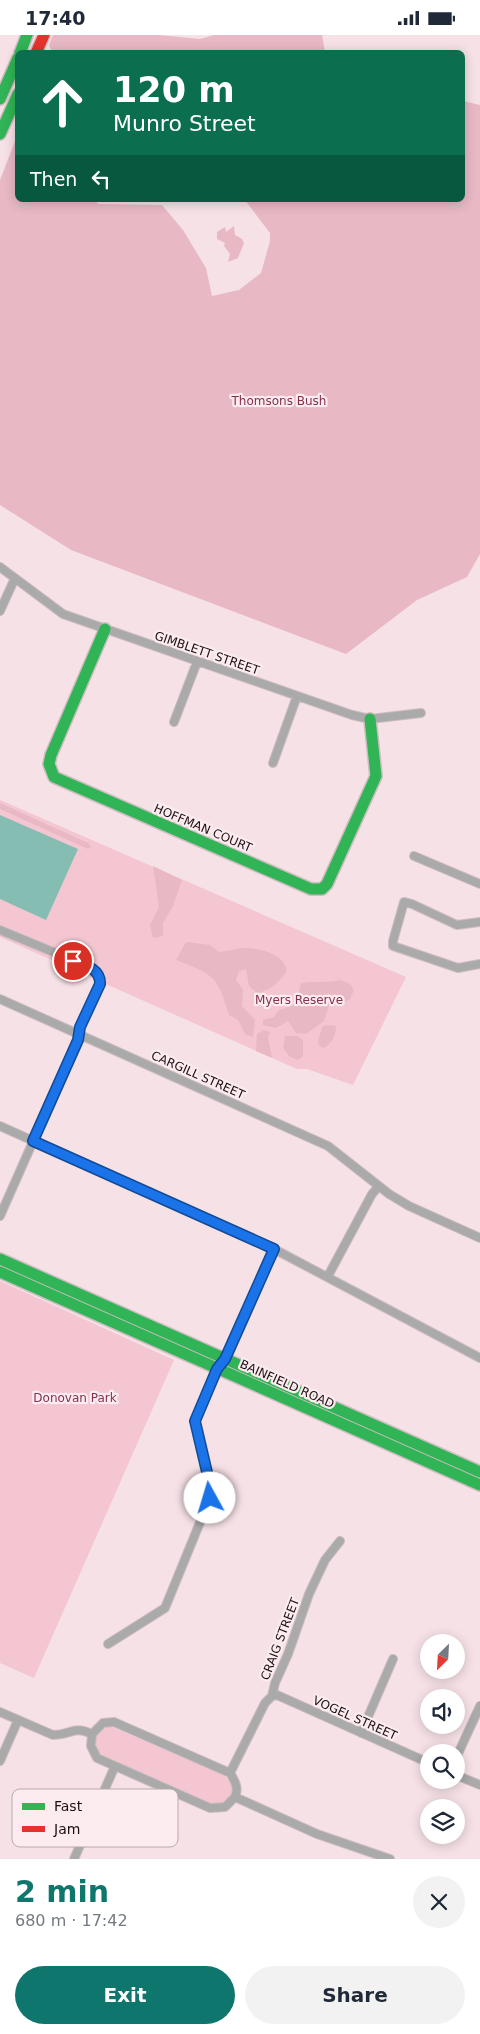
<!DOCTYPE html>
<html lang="en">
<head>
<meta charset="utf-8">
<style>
	body { margin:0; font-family:"DejaVu Sans",sans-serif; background:#f2f2f3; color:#1f2937; height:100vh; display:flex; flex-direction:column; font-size:19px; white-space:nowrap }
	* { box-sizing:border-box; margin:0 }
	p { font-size:16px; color:#747a83 }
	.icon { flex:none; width:28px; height:28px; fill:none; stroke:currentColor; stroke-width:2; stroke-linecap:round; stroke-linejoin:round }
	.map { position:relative; height:1824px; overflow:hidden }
	.drawer { display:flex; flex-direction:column; background:#fff; flex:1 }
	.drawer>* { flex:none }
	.banner { position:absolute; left:15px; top:15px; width:450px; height:152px; border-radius:8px; box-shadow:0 2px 12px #0003; background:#0b6e4f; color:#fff; overflow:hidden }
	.needle { width:32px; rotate:204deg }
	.fabs { position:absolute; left:420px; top:1599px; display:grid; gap:10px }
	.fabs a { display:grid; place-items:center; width:45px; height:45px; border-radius:50%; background:#fff; box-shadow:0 2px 12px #0003; font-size:25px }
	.pin { position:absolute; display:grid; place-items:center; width:42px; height:42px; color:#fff; margin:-21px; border:2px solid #fff; border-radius:50%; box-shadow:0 1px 5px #0007 }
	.me { position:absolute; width:55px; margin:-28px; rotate:354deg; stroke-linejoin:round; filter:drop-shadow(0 0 4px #0008) }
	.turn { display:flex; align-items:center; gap:18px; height:105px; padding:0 15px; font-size:22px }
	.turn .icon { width:65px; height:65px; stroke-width:2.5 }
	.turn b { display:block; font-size:35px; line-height:42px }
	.then { display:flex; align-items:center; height:48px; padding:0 15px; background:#0003; gap:10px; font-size:19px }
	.round { display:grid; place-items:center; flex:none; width:52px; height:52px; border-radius:26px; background:#f2f2f3 }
	.head { display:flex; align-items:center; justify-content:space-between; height:85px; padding:0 15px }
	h1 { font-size:30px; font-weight:700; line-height:38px; color:#0f766e }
	.action { display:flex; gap:10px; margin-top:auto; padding:10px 15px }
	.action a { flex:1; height:58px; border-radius:30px; background:#0f766e; color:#fff; font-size:20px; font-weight:700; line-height:58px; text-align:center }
	.action a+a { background:#f2f2f3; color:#1f2937 }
	.status { display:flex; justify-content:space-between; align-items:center; height:35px; padding:0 25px; background:#fff; direction:ltr }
	.status svg { height:14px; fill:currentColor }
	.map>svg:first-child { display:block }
	.green { fill:#f3c6d2 }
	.forest { fill:#e8b8c5 }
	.water { fill:#85bdb3 }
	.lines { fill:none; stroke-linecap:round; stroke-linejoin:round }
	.street-casing { stroke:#cdbdc1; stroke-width:10 }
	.fast-casing { stroke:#cdbdc1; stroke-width:14 }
	.jam-casing { stroke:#cdbdc1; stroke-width:14 }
	.street { stroke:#abaaaa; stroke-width:8 }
	.fast { stroke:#30b455; stroke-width:11 }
	.jam { stroke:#e5322d; stroke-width:11 }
	.route-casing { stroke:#114b97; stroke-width:12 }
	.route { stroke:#1a73e8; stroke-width:9 }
	.labels { text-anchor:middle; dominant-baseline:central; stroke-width:4.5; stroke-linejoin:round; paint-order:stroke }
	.park-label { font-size:12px; fill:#84314f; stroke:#fcecf0 }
	.street-label { font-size:12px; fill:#1b0f12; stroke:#fcecf0 }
	.key { fill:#fcecf0; stroke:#b8aaad; stroke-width:1 }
	.key-label { font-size:14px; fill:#1b0f12 }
</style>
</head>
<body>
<div class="status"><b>17:40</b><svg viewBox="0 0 49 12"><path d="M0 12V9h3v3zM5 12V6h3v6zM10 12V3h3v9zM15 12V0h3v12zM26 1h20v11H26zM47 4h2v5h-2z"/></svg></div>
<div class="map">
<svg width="480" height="1824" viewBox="0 0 480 1824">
	<rect width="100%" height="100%" fill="#f6e1e6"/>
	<path class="green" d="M 0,765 L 406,942 L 353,1050 L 307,1034 L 297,1034 L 0,902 Z
		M 0,1246 L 174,1325 L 34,1643 L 0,1628 Z
		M 110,1691 L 224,1740 L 233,1751 L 233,1761 L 222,1770 L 211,1770 L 104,1721 C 90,1712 93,1694 110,1691 Z"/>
	<path class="forest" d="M 53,0 L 159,0 L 200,4 L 214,0 L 322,0 L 325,17 L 52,17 L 49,10 Z
		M 463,66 L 480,70 L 480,519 L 467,542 L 417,565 L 346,619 L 71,515 L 0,470 L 0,145 L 17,101 L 18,165 L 93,165 L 99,169 L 162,170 L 183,195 L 206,233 L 212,261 L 239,255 L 261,238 L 270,206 L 270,198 L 245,165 L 462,165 Z
		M 234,191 L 235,200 L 242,204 L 244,208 L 238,223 L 228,227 L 230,219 L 224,211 L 225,208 L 217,204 L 217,197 L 225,192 L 226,197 Z
		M 0,768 L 88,808 L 91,812 L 88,814 L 0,774 Z
		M 153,831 L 182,845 L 173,871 L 163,888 L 163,901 L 153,903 L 150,890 L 159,872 Z
		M 186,907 L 210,910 L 219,917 C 228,916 238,913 246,913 C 262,914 284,919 287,936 C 278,948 271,955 257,958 L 249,951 L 246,934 L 239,936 L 236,945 L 243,955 L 242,971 L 255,985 L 253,1002 L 245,999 L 238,985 L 229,980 C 217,941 215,940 176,925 Z
		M 340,945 L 350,949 L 354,955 L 350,964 L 343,968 L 329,970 L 324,986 L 306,999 L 296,998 L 288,986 L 276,993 L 263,990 L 263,985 L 274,982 L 279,975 L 292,971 L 296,967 L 301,948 C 314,946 326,948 340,945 Z
		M 330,990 L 336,991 C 336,1001 332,1008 324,1013 L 319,1011 L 318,1005 L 323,991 Z
		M 264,995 L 270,997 L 268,1002 L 272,1023 L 256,1016 L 257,999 Z
		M 285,1001 L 297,1001 L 303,1005 L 303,1021 L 298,1025 L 290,1022 L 283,1013 Z"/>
	<path class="water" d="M 0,780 L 78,814 L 46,885 L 0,864 Z"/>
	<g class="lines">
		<g class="street-casing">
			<path id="street" d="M 0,532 L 63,579 L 352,680 L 370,684 L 421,678
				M 0,576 L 15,543
				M 174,687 L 197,627
				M 273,728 L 297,661
				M 414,821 L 480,849
				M 480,887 L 457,890 L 412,869 L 404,867 L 393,906 L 393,911 L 458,933 L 480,929
				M 0,895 L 92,933 L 97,937 L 101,946 L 80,992 L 78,1005 L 0,1181
				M 0,964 L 328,1111 L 389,1159 L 409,1171 L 480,1203
				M 0,1091 L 274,1214 L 480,1323
				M 328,1241 L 372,1159 L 379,1151
				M 108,1609 L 165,1573 L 212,1458 L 195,1387 L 217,1334 L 225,1324 L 274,1214
				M 272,1661 L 277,1660 L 429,1728
				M 0,1677 L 53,1700 C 72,1700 72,1690 92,1699
				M 361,1698 L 393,1624
				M 456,1723 L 480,1671
				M 0,1726 L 18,1685
				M 230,1738 L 265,1668 L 272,1661 L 275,1648 L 288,1619 L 309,1559 L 325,1525 L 340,1506
				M 456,1740 L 480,1750
				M 235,1762 L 225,1772 L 210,1773 L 97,1723 L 91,1711 L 92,1699 L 103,1688 L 114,1687 L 230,1738 C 235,1746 239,1753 235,1762 L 317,1799 L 390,1824
				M 74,1824 L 115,1731"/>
		</g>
		<g class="fast-casing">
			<path id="fast" d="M 20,18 L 27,0
				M 0,64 L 18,23
				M 0,99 L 18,59
				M 105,594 L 51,720 L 49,729 L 54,742 L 311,854 L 322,854 L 327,849 L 376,741 L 370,684
				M 0,1224 L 480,1437
				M 0,1237 L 480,1450"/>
		</g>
		<g class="jam-casing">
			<path id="jam" d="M 36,18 L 44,0"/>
		</g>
		<use href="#street" class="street"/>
		<use href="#fast" class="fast"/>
		<use href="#jam" class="jam"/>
	</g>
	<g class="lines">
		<g class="route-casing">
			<path id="route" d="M 73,926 C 85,930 101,934 100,949 L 80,992 L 78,1005 L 33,1106 L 274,1214 L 225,1324 L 217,1334 L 195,1386 L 210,1450 L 212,1458 L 210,1463"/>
		</g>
		<use href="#route" class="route"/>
	</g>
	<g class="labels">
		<g class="park-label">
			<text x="279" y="366">Thomsons Bush</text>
			<text x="299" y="965">Myers Reserve</text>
			<text x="75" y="1363">Donovan Park</text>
		</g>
		<g class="street-label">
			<text transform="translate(207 618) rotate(19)">GIMBLETT STREET</text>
			<text transform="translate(203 793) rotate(23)">HOFFMAN COURT</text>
			<text transform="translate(198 1040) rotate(24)">CARGILL STREET</text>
			<text transform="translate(287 1349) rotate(24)">BAINFIELD ROAD</text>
			<text transform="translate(280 1604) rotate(-69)">CRAIG STREET</text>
			<text transform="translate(355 1683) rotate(24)">VOGEL STREET</text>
		</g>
	</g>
	<rect x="12" y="1754" width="166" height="58" rx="8" class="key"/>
	<rect x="22" y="1768" width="23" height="7" fill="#30b455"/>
	<rect x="22" y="1791" width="23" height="6" fill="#e5322d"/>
	<g class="key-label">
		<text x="54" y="1776">Fast</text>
		<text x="54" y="1799">Jam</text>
	</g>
</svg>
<div class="fabs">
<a><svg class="needle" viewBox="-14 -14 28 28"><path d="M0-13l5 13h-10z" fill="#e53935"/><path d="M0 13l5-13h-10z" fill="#747a83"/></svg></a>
<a><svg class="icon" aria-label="sound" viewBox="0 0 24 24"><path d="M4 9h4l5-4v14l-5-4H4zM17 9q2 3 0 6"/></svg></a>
<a><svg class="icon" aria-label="search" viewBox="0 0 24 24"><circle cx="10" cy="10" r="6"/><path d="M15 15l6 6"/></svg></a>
<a><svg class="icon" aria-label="layers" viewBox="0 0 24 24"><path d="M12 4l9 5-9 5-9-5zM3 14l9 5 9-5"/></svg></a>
</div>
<div class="pin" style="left:73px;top:926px;background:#d93025"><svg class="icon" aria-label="arrive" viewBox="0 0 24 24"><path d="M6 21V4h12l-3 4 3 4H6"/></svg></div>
<svg class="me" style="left:210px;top:1463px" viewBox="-20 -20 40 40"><circle r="19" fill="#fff"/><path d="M0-13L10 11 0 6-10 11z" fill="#1a73e8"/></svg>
<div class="banner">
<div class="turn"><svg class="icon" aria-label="ahead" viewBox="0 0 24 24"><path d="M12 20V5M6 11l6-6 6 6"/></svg><div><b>120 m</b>Munro Street</div></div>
<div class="then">Then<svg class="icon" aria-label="left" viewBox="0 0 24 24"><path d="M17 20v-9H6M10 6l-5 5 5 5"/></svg></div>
</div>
</div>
<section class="drawer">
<div class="head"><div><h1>2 min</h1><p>680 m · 17:42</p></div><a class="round"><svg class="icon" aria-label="close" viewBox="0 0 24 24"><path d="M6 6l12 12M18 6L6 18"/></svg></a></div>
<div class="action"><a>Exit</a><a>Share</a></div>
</section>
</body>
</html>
